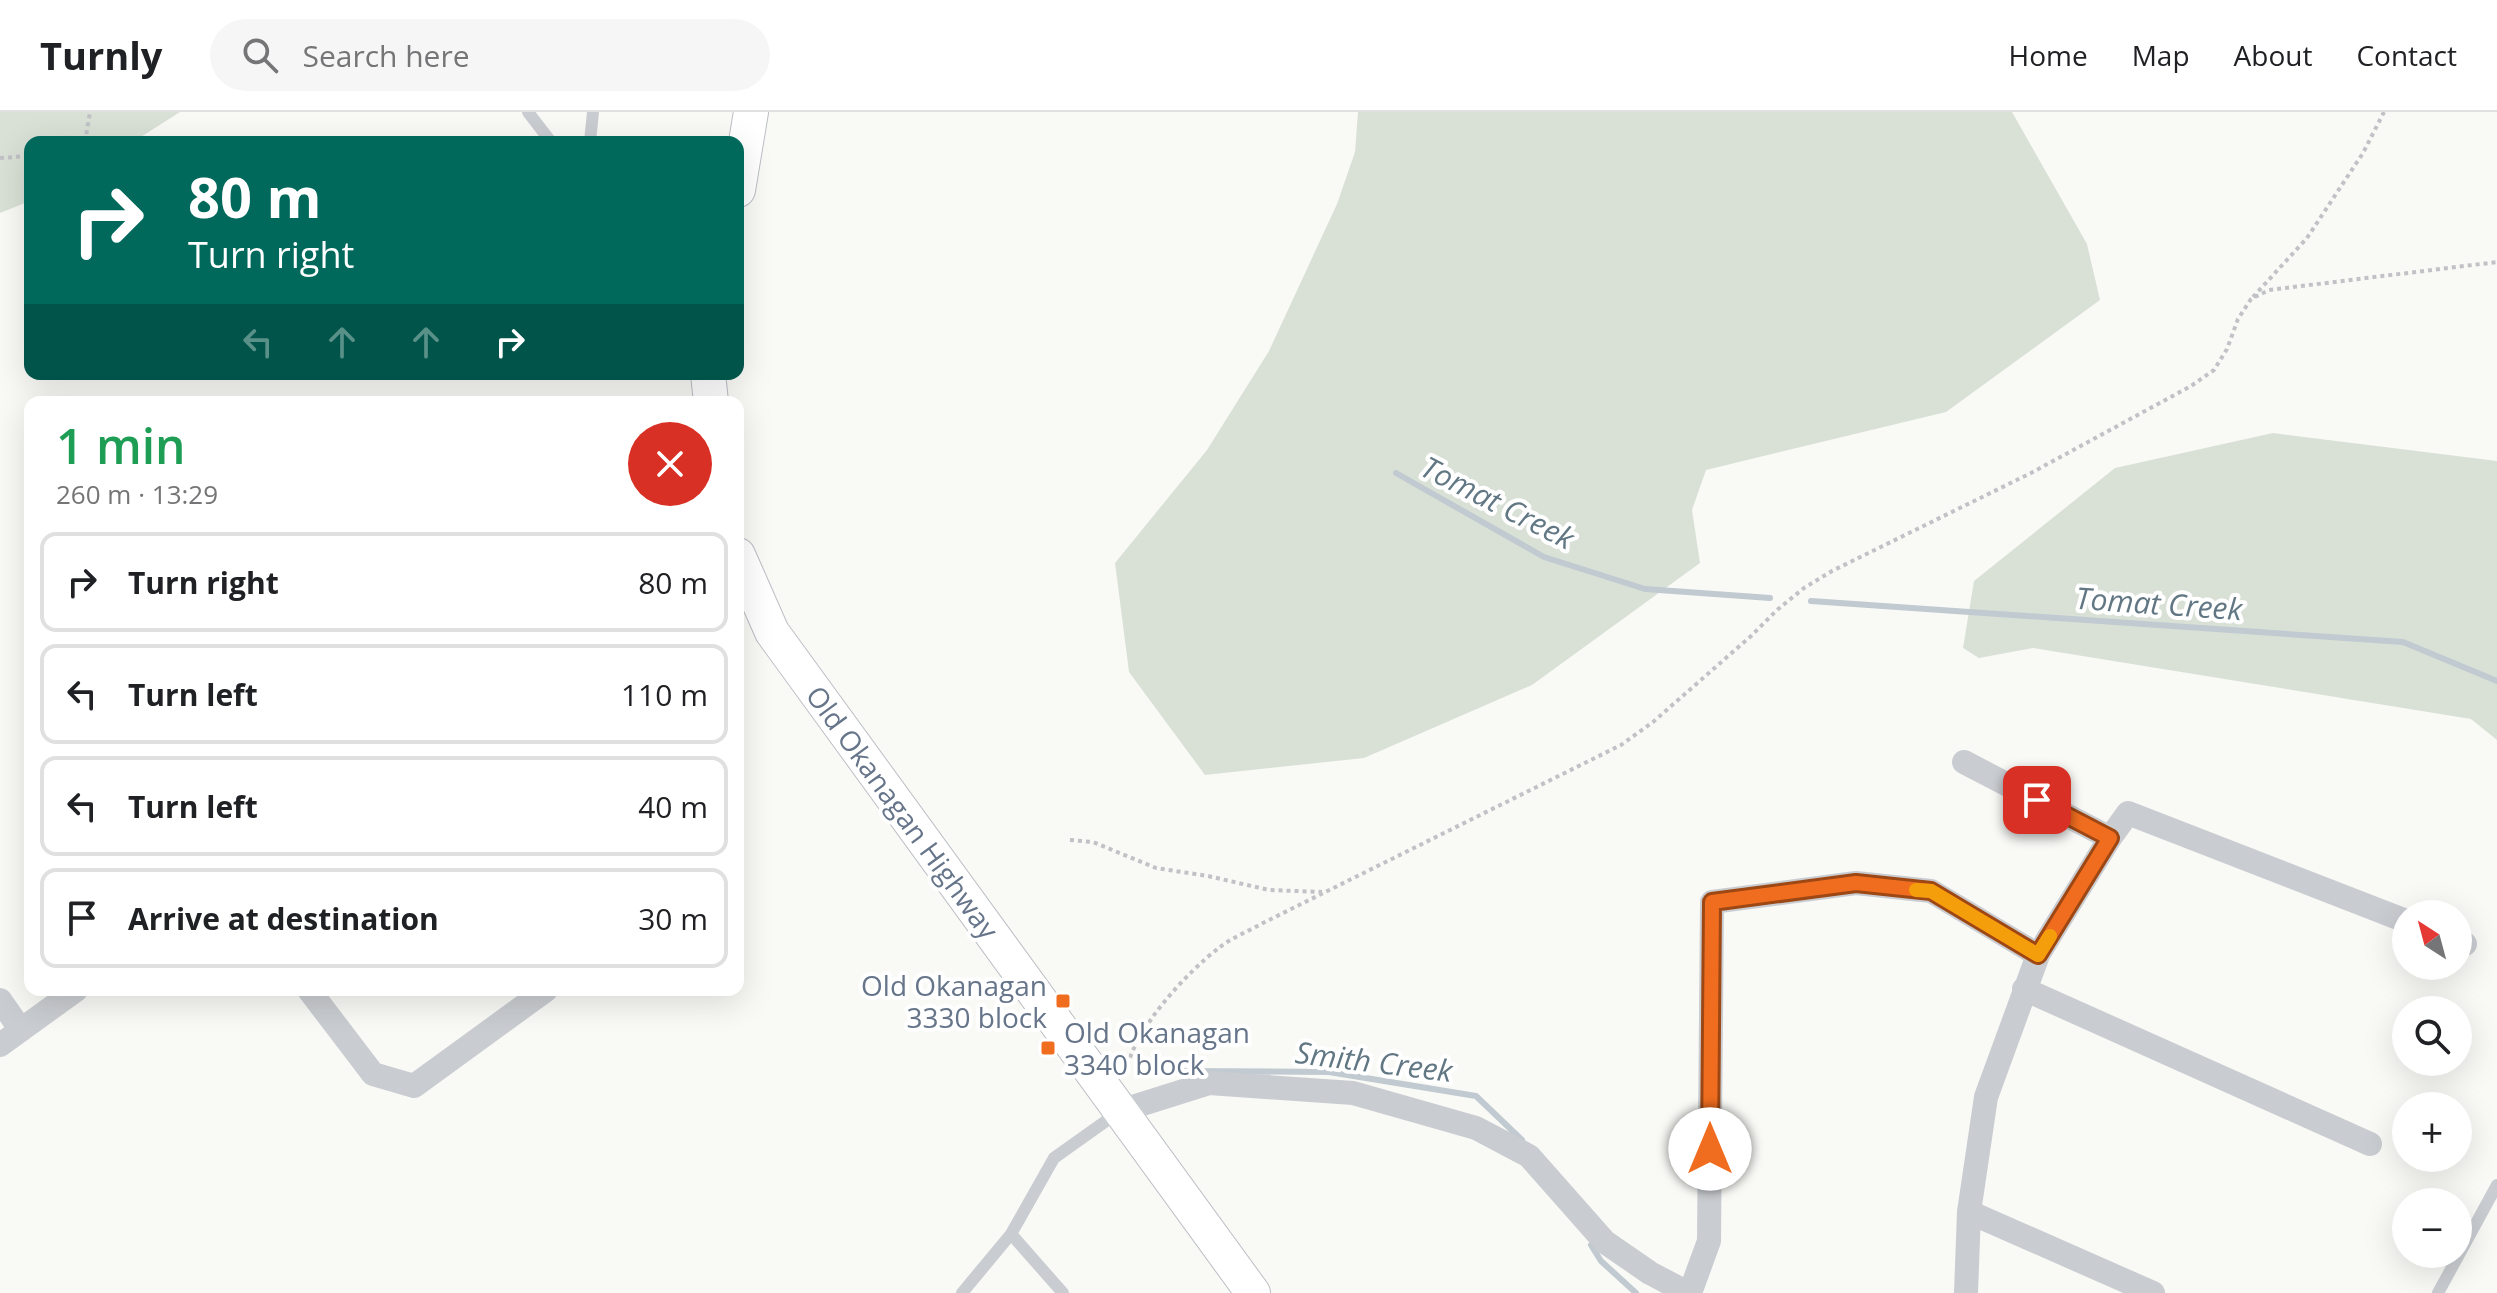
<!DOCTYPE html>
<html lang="en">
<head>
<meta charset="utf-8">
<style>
	body { margin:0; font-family:"Open Sans",sans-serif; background:#f6f6f6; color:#202124; height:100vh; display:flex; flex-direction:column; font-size:30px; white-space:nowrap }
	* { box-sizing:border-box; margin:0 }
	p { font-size:26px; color:#757577 }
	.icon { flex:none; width:44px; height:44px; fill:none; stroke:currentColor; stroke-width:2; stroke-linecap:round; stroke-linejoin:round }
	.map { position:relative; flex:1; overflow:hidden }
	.sheet { position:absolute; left:24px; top:284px; width:720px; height:600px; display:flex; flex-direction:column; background:#fff; border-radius:16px; box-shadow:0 8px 32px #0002 }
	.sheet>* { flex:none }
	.top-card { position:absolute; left:24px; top:24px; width:720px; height:244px; border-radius:16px; box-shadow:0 8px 32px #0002; background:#00695c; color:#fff; overflow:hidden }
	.needle { width:52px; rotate:324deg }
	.controls { position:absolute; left:2392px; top:788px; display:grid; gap:16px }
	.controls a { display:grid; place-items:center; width:80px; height:80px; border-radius:50%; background:#fff; box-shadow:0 8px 32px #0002; font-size:40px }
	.pin { position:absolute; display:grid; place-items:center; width:68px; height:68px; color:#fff; margin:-34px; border-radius:16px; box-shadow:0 4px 12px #0006 }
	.me { position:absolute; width:88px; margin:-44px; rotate:0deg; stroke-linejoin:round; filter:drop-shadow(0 0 6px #0008) }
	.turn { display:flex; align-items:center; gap:28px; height:168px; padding:0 32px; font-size:36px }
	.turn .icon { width:104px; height:104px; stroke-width:2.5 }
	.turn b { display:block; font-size:56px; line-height:68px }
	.lanes { display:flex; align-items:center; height:76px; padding:0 32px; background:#0003; justify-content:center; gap:40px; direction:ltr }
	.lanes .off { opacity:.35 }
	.round { display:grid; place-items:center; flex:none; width:84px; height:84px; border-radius:42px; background:#f6f6f6 }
	.overview { display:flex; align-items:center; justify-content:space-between; height:136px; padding:0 32px }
	h1 { font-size:48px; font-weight:600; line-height:60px; color:#1e9e55 }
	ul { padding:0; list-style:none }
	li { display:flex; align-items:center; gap:24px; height:100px; margin:0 16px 12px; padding:0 16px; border:4px solid #e0e0e0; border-radius:16px }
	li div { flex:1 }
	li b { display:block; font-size:30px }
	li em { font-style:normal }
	header { display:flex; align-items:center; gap:48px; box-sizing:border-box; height:112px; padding:0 40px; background:#fff; border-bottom:2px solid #e0e0e0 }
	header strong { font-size:38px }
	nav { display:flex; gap:44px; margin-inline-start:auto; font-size:28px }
	.search { width:560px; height:72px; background:#f6f6f6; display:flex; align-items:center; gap:20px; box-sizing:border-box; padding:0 28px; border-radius:44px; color:#757577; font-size:30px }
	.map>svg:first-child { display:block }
	.green { fill:#d9e1d7 }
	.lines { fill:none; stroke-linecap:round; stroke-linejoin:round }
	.stream { stroke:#c0cad0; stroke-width:6 }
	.secondary-casing { stroke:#bbbfc5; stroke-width:36 }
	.path { stroke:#c0c2c5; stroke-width:4; stroke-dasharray:4 4; stroke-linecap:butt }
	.service { stroke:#c9ccd0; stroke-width:12 }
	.minor { stroke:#c9ccd0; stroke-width:24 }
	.secondary { stroke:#fff; stroke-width:34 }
	.route-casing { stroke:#9c4714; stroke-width:20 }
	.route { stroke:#f06d1f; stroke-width:14 }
	.slow { stroke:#f59e0b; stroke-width:14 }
	.poi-dot { fill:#f06d1f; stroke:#fff; stroke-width:3 }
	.labels { text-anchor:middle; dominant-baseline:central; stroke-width:8; stroke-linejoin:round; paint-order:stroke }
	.street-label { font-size:28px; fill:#66758a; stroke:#fff }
	.poi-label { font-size:28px; fill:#66758a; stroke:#fff; text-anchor:end }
	.water-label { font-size:30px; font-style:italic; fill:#627784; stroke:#fff }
</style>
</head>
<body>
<header>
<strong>Turnly</strong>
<div class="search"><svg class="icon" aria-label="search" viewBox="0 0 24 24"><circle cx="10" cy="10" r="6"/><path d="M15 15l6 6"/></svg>Search here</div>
<nav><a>Home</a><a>Map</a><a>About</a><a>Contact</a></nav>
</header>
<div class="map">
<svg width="2497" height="1181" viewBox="0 0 2497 1181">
	<rect width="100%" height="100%" fill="#f9f9f6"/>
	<path class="green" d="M 0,0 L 180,0 L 133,30 L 30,30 L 30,89 L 0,101 Z
		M 1358,0 L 2012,0 L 2087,132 L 2100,188 L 1946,300 L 1706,358 L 1692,398 L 1700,451 L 1532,573 L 1364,646 L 1205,663 L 1129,560 L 1115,451 L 1207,338 L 1269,239 L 1337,92 L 1355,40 Z
		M 2273,321 L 2497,349 L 2497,628 L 2471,607 L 2033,536 L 1979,546 L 1963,536 L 1974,469 L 2115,356 Z"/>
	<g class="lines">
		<path class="stream" d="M 1396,361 L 1544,445 L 1645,477 L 1770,486
			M 1811,489 L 2403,530 L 2497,569
			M 1177,959 L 1329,960 L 1476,984 L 1522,1028
			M 1591,1133 L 1601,1149 L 1636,1181"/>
		<g class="secondary-casing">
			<path id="secondary" d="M 738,78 L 751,0
				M 708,262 L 711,290
				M 738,443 L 772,520 L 1253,1181"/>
		</g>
		<path class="path" d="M 85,30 L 90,0
			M 0,46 L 28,44 L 30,46
			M 2253,185 L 2307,126 L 2363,41 L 2384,0
			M 1070,728 L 1093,730 L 1156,756 L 1208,764 L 1269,778 L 1322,780
			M 1126,961 C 1132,919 1187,860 1220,835 C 1233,825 1249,819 1263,811 L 1621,633 L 1653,610 L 1751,524 L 1777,498 L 1804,476 L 1832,459 L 2031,361 L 2191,274 L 2214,258 L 2227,237 L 2238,207 L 2251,187 L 2269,178 L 2497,150"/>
		<path class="service" d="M 528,0 L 551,30
			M 590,30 L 593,0
			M 1011,1122 L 1063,1181
			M 962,1181 L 1011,1122 L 1054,1046 L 1120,999
			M 2438,1181 L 2497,1073"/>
		<path class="minor" d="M 1964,650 L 2110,726
			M 2458,830 L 2465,832
			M 2038,843 L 2110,726 L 2128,701 L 2406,809
			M 2024,877 L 2370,1032
			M 309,878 L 373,962 L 414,974 L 546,878
			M 0,888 L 21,918
			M 0,933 L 76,878
			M 1120,999 L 1209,971 L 1353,981 L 1476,1016 L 1529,1044 L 1605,1130 L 1650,1161 L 1688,1181
			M 1969,1100 L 2153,1181
			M 1690,1181 L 1709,1129 L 1712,790 L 1856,771 L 1931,779 L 2038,843 L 1986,985 L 1969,1100 L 1966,1181"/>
		<use href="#secondary" class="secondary"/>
	</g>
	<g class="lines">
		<g class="route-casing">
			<path id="route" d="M 1710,1037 L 1712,790 L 1856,771 L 1931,779 L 2038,843 L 2110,726 L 2037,688"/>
		</g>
		<use href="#route" class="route"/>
		<path class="slow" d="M 1916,778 L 1931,779 L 2038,843 L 2050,824"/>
	</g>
	<g class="poi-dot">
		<rect x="1055" y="881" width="16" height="16" rx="4"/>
		<rect x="1040" y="928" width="16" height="16" rx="4"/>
	</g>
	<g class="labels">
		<g class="street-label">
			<text transform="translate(903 700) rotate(54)">Old Okanagan Highway</text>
		</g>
		<g class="poi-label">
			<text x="1047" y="873">Old Okanagan<tspan x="1047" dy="32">3330 block</tspan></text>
			<text x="1064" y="920" text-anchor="start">Old Okanagan<tspan x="1064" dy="32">3340 block</tspan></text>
		</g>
		<g class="water-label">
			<text transform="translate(1498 390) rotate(27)">Tomat Creek</text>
			<text transform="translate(2159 491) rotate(4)">Tomat Creek</text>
			<text transform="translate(1374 949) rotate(7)">Smith Creek</text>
		</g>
	</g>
</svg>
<div class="controls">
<a><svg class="needle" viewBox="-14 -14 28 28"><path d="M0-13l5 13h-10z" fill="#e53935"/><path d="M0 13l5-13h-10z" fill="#757577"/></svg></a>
<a><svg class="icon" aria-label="search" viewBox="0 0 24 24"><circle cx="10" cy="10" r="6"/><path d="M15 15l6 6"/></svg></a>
<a>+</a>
<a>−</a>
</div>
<div class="pin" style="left:2037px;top:688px;background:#d93025"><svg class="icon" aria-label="arrive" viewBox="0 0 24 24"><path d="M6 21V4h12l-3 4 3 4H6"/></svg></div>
<svg class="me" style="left:1710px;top:1037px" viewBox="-20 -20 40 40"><circle r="19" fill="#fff"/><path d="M0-13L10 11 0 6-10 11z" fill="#f06d1f"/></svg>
<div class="top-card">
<div class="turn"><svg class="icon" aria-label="right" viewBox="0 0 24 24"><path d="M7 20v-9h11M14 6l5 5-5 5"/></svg><div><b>80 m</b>Turn right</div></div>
<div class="lanes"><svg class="icon off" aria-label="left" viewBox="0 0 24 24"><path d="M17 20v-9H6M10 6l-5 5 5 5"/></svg><svg class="icon off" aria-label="ahead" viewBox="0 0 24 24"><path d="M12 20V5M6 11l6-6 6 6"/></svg><svg class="icon off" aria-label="ahead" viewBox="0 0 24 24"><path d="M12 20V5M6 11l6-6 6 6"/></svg><svg class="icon" aria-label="right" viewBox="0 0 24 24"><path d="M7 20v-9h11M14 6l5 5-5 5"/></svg></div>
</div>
<section class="sheet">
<div class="overview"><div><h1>1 min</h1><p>260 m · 13:29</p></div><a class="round" style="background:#d93025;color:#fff"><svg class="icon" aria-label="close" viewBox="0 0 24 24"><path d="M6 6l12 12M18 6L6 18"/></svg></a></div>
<ul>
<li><svg class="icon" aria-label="right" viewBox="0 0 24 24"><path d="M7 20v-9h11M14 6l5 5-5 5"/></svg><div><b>Turn right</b></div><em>80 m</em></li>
<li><svg class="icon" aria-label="left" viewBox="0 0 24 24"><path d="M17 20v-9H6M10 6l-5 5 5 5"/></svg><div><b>Turn left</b></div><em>110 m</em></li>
<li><svg class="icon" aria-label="left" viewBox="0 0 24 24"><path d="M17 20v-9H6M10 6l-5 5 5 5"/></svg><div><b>Turn left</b></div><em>40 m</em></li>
<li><svg class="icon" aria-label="arrive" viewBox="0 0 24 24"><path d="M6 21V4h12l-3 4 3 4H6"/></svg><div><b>Arrive at destination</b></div><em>30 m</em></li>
</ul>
</section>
</div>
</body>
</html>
